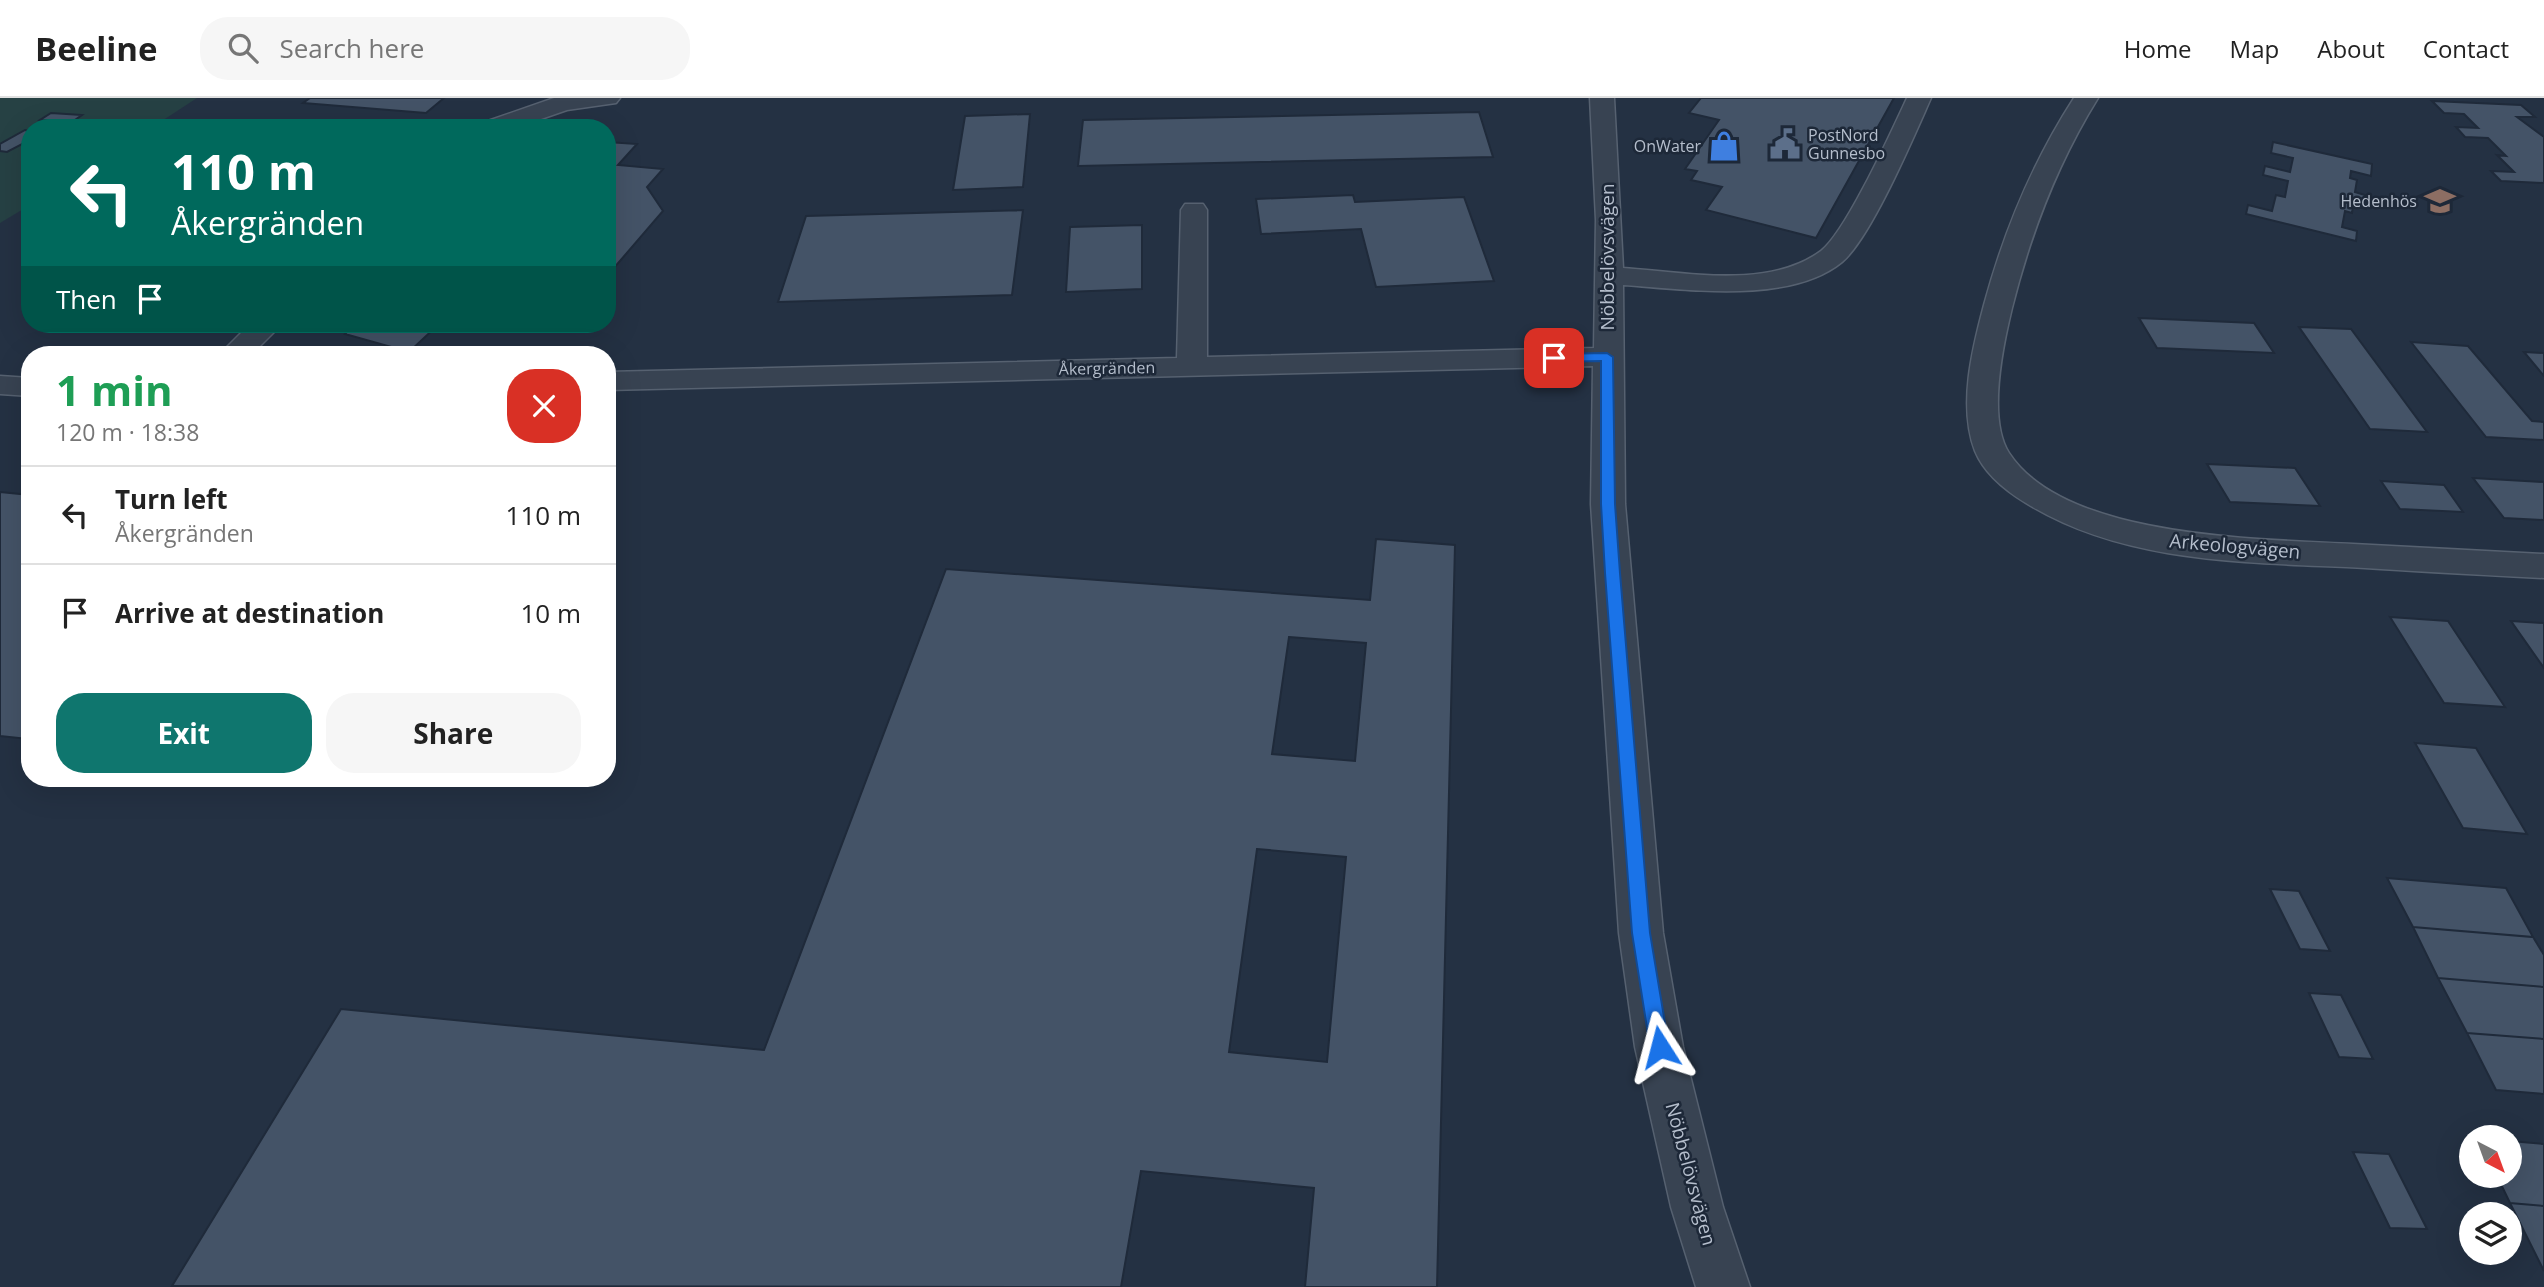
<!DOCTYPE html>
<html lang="en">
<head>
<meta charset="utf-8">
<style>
	body { margin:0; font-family:"Open Sans",sans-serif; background:#f6f6f6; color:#222; height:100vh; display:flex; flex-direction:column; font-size:26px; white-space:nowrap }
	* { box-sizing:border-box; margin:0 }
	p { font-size:23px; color:#767676 }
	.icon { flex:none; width:38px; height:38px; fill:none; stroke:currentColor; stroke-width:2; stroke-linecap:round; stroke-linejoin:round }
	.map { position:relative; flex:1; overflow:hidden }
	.side { position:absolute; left:21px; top:248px; width:595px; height:441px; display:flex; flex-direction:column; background:#fff; border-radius:28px; box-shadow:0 7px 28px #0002 }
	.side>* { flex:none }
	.top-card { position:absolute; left:21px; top:21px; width:595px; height:214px; border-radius:28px; box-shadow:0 7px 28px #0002; background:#00695c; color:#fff; overflow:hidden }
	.needle { width:46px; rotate:139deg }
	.controls { position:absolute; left:2459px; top:1027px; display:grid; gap:14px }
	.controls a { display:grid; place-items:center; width:63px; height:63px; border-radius:50%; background:#fff; box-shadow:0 7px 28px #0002; font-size:35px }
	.pin { position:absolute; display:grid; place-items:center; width:60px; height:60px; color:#fff; margin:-30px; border-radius:14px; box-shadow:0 4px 10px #0006 }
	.me { position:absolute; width:77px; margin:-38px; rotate:351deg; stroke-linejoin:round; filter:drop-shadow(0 0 5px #0008) }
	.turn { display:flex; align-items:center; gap:24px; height:147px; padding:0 35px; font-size:32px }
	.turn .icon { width:91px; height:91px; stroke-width:2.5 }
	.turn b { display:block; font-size:49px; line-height:60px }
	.then { display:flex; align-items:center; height:66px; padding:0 35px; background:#0003; gap:14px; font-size:26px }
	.round { display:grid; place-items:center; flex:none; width:74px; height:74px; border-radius:28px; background:#f6f6f6 }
	.summary { display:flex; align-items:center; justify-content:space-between; height:119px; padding:0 35px }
	h1 { font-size:42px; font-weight:700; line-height:52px; color:#1e9e55 }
	.button { display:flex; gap:14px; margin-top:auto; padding:14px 35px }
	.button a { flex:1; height:80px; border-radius:28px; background:#0f766e; color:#fff; font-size:28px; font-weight:700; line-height:80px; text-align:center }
	.button a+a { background:#f6f6f6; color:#222 }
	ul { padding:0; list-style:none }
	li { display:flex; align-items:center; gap:21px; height:98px; padding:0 35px; border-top:2px solid #e0e0e0 }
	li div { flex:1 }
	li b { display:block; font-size:26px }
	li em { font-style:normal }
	header { display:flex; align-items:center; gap:42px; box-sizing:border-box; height:98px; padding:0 35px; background:#fff; border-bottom:2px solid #e0e0e0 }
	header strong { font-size:33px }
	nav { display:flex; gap:38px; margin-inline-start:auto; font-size:24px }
	.search { width:490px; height:63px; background:#f6f6f6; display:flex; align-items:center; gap:18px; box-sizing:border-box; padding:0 24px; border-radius:28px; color:#767676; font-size:26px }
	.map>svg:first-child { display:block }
	.green { fill:#264144 }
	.building { fill:#445367; stroke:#1f2a3a; stroke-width:2; fill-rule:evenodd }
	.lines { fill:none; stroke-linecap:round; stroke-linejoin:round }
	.minor-casing { stroke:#566170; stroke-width:3 }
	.minor { fill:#384352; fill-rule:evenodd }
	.route { fill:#1a73e8; stroke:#114b97; stroke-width:2 }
	.labels { text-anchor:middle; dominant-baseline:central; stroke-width:5; stroke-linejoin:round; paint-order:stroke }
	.far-poi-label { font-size:16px; fill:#b5becc; stroke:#1d2838; text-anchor:end }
	.far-street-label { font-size:16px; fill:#b5becc; stroke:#1d2838 }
	.street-label { font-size:19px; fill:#b5becc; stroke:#1d2838 }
</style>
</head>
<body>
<header>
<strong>Beeline</strong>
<div class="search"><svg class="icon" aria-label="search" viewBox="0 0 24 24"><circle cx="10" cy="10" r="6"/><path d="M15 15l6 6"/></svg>Search here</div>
<nav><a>Home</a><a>Map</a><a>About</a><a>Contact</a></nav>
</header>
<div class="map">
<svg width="2544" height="1189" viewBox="0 0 2544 1189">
	<rect width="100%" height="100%" fill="#243143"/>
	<path class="green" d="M 0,0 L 197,0 L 151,30 L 30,30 L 30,107 L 0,125 Z"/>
	<path class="building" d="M 310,0 L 444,0 L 426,15 L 303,5 Z
		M 1701,0 L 1894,0 L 1816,140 L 1706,112 L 1722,89 L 1691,82 L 1697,73 L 1685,71 L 1719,22 L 1689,15 Z
		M 2432,3 L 2521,7 L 2535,19 L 2517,19 L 2544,39 L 2544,85 L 2501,83 L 2491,73 L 2514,74 L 2497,57 L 2506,58 L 2488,40 L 2465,39 L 2456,29 L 2478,30 L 2464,16 L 2444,15 Z
		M 1479,14 L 1493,59 L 1078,68 L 1083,22 Z
		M 51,15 L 82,17 L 72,24 L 40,22 Z
		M 1030,16 L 1023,89 L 953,92 L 965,18 Z
		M 25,32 L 30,33 L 30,42 L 7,54 L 0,53 L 0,46 Z
		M 607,44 L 637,46 L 618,67 L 663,71 L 647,89 L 663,113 L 607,178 Z
		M 2273,44 L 2372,66 L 2371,78 L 2351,73 L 2350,80 L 2357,82 L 2355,94 L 2368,98 L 2366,111 L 2353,108 L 2352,115 L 2345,113 L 2342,129 L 2357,133 L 2356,143 L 2246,116 L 2248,107 L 2272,113 L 2276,97 L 2285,99 L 2288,83 L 2263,77 L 2265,68 L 2290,74 L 2293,60 L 2271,55 Z
		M 1353,97 L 1355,104 L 1464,99 L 1494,183 L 1376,189 L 1361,131 L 1261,136 L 1256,101 Z
		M 1023,112 L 1012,197 L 778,204 L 806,118 Z
		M 1142,127 L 1142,191 L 1066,194 L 1070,129 Z
		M 2139,220 L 2254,225 L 2274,255 L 2157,250 Z
		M 356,226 L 439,226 L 409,254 L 345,236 Z
		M 2299,229 L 2351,231 L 2427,334 L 2370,331 Z
		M 2411,244 L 2468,248 L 2532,323 L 2544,324 L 2544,342 L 2486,339 Z
		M 2524,254 L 2544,255 L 2544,278 Z
		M 2207,366 L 2295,370 L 2320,408 L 2230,404 Z
		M 2473,380 L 2544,384 L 2544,422 L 2504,420 Z
		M 2381,383 L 2444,387 L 2463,414 L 2400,411 Z
		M 0,394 L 30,397 L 28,641 L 0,638 Z
		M 1376,441 L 1455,447 L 1437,1189 L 1305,1189 L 1314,1090 L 1141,1073 L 1121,1189 L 172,1188 L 341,911 L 764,952 L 946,471 L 1370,502 ZM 1289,539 L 1366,545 L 1355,663 L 1272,656 ZM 1257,751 L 1346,759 L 1327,964 L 1229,954 Z
		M 2390,519 L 2448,523 L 2505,609 L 2444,605 Z
		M 2511,523 L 2544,525 L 2544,570 Z
		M 2415,645 L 2476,650 L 2527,736 L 2463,730 Z
		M 2387,780 L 2506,790 L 2533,839 L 2413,829 Z
		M 2270,791 L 2299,793 L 2330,853 L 2300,851 Z
		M 2413,829 L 2533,839 L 2544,857 L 2544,889 L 2438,880 Z
		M 2438,880 L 2544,889 L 2544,941 L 2467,935 Z
		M 2309,895 L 2341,897 L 2373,961 L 2339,959 Z
		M 2467,935 L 2544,941 L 2544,996 L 2496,992 Z
		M 2510,1043 L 2544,1046 L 2544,1108 L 2510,1105 L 2497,1078 L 2510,1078 Z
		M 2353,1054 L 2389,1056 L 2427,1131 L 2390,1130 Z
		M 2510,1105 L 2544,1108 L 2544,1173 Z"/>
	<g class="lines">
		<g class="minor-casing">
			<path id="minor" d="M 554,0 L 620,0 L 616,5 L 567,12 L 515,30 L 479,30 L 482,25 Z
				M 1590,0 L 1614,0 L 1623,170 C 1684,174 1768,192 1821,153 C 1846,134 1892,32 1907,0 L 1931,0 C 1914,38 1871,140 1842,164 C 1789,207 1686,191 1623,187 L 1625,406 L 1663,835 L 1683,949 L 1723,1109 L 1750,1189 L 1696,1189 L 1671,1109 L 1635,949 L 1619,835 L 1591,406 L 1593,268 L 607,292 L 607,274 L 1177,260 L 1181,112 L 1185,106 L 1203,106 L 1207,112 L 1207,259 L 1594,250 L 1596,122 Z
				M 2074,0 L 2098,0 C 2057,66 2031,134 2012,210 C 2003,247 1987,321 2009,355 C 2065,441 2262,441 2353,446 C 2417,449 2480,453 2544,456 L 2544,480 C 2484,477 2424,474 2365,470 C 2251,464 2126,467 2026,405 C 2006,393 1984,375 1975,353 C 1958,308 1972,252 1984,207 C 2004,133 2032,65 2074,0 Z
				M 250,226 L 282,226 L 251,257 L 219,257 Z
				M 0,278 L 30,280 L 30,298 L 0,296 Z"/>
		</g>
		<use href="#minor" class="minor"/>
	</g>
	<path class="route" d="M 1607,255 L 1613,259 L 1615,406 L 1620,475 L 1650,835 L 1669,949 L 1666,956 L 1660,958 L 1653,956 L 1650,949 L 1632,835 L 1605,475 L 1601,406 L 1601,263 L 1554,264 L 1548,260 L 1554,256 Z"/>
	<defs>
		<g id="civic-bare" transform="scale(2.415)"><path d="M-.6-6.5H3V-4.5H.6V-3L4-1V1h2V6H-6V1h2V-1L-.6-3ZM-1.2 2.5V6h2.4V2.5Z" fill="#5c6f8a" stroke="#1d2838" stroke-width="2.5" paint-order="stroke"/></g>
		<g id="shop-bare" transform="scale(2.415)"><path d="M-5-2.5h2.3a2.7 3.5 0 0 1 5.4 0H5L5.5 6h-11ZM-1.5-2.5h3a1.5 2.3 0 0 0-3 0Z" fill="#3f7fe0" stroke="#1d2838" stroke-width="2.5" paint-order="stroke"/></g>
		<g id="school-bare" transform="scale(2.415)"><path d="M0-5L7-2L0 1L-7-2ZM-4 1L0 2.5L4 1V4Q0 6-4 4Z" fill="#8d6e63" stroke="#1d2838" stroke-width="2.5" paint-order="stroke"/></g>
	</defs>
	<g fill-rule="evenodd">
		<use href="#civic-bare" x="1785" y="46"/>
		<use href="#shop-bare" x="1724" y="48"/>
		<use href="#school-bare" x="2440" y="103"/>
	</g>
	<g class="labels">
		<g class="far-poi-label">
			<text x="1808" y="37" text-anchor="start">PostNord<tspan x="1808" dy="18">Gunnesbo</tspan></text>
			<text x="1701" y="48">OnWater</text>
			<text x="2417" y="103">Hedenhös</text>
		</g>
		<g class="far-street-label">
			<text transform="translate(1107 270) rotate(-1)">Åkergränden</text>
		</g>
		<g class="street-label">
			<text transform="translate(1607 159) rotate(-90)">Nöbbelövsvägen</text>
			<text transform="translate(2235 448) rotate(5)">Arkeologvägen</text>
			<text transform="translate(1691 1076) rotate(75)">Nöbbelövsvägen</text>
		</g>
	</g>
</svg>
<div class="controls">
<a><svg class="needle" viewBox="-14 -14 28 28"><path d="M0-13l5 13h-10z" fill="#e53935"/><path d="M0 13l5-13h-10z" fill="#767676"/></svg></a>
<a><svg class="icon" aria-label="layers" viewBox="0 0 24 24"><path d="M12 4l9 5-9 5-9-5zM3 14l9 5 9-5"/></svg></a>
</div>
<div class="pin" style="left:1554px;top:260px;background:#d93025"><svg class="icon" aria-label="arrive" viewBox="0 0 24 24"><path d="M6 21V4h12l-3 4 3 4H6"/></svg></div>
<svg class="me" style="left:1660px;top:949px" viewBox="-20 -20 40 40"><path d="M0-17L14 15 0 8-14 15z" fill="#1a73e8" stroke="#fff" stroke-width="4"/></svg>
<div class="top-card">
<div class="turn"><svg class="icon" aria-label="left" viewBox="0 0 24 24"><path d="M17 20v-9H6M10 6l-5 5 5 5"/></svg><div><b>110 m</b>Åkergränden</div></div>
<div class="then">Then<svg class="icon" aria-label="arrive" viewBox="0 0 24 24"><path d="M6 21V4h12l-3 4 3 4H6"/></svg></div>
</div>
<section class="side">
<div class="summary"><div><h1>1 min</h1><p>120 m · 18:38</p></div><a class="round" style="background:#d93025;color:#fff"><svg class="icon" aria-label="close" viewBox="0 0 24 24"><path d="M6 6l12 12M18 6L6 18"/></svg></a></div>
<ul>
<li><svg class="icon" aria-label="left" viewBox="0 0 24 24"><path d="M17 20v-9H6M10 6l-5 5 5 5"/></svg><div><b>Turn left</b><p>Åkergränden</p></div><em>110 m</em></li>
<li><svg class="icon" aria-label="arrive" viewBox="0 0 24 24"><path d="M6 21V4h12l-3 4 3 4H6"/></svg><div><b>Arrive at destination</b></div><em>10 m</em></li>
</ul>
<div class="button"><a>Exit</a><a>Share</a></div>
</section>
</div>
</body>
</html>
